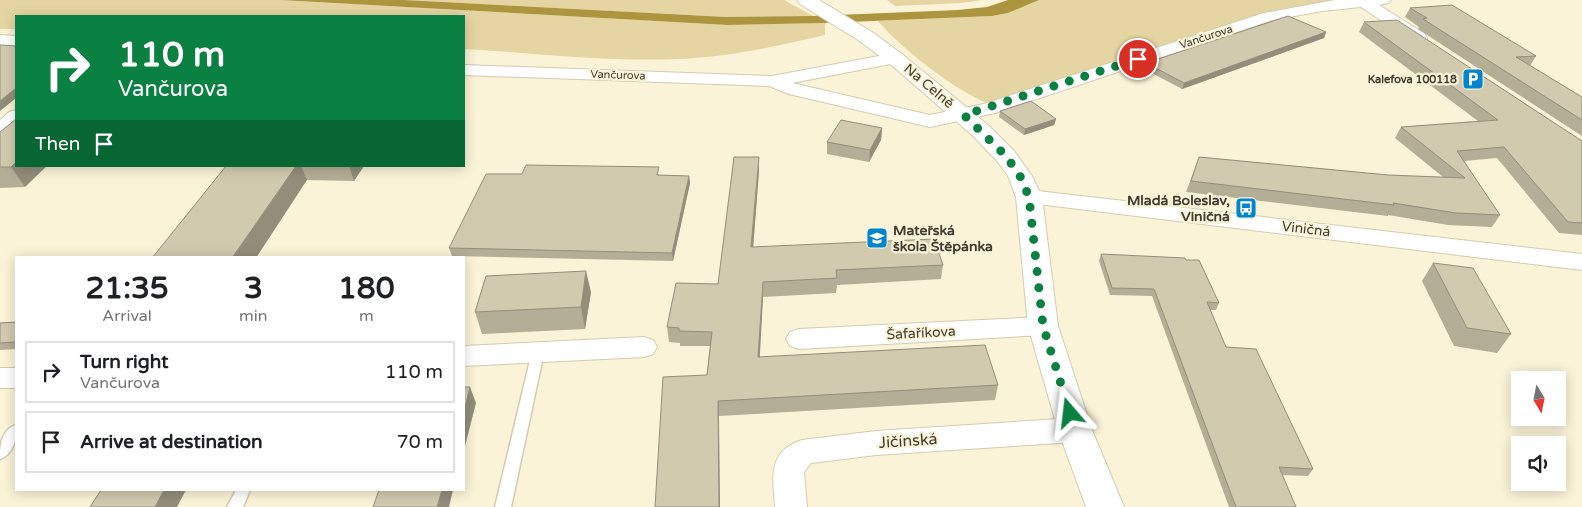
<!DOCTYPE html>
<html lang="en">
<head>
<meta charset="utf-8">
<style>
	body { margin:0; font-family:"Varela Round",sans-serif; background:#f6f6f6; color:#202124; height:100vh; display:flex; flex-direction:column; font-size:19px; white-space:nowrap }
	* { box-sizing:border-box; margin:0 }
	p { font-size:16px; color:#757577 }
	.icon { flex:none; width:28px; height:28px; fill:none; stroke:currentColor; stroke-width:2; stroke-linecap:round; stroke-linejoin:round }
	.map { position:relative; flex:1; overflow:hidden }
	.drawer { position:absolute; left:15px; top:256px; width:450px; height:235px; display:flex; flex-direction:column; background:#fff; border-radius:0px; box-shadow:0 2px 12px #0003 }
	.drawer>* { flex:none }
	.banner { position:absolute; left:15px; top:15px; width:450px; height:152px; border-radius:0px; box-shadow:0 2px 12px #0003; background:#0b8043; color:#fff; overflow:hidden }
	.needle { width:32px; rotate:170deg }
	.fabs { position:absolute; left:1511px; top:371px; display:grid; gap:10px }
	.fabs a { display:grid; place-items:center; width:55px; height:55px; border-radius:0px; background:#fff; box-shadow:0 2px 12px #0003; font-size:25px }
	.pin { position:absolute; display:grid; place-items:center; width:42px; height:42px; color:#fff; margin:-21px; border:2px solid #fff; border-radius:50%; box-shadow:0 1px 5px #0007 }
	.me { position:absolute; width:55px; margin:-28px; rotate:343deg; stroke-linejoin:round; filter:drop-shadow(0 0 4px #0008) }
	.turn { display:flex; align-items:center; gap:18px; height:105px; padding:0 20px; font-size:22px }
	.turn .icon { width:65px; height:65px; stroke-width:2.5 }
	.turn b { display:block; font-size:35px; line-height:42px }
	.then { display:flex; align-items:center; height:48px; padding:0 20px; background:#0003; gap:10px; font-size:19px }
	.eta { display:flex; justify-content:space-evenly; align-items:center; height:85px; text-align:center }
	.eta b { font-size:30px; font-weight:700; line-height:35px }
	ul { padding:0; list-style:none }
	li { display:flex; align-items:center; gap:15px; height:62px; margin:0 10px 8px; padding:0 10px; border:2px solid #e0e0e0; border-radius:0px }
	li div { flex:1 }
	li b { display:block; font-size:19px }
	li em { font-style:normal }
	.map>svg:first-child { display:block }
	.green { fill:#e5d5a2 }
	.water { fill:#ad9540 }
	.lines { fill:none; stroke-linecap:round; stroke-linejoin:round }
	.service-casing { stroke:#d3cbb0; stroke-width:3 }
	.minor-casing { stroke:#d3cbb0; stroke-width:2 }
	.tertiary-casing { stroke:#d3cbb0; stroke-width:2 }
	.service { fill:#fff; fill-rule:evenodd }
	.minor { fill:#fff; fill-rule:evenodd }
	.tertiary { fill:#fff; fill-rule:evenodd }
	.wall { fill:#b5ae96 }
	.shaded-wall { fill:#938d7a }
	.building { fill:#d2caaf; stroke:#938d7a }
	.route { stroke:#0b8043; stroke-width:9; stroke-dasharray:0 16.2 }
	.labels { text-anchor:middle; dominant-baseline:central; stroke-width:4.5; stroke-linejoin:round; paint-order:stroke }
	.far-street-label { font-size:11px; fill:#403d32; stroke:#fbf3d7 }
	.far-poi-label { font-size:11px; font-weight:bold; fill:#403d32; stroke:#fbf3d7; text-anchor:end }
	.street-label { font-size:14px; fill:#403d32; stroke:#fbf3d7 }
	.poi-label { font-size:14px; font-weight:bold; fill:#403d32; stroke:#fbf3d7; text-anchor:end }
	.near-street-label { font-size:16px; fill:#403d32; stroke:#fbf3d7 }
</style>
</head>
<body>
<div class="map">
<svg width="1582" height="507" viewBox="0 0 1582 507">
	<rect width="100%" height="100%" fill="#fbf3d7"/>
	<path class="green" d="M 0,0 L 280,0 L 727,25 L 825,23 L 825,35 C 778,46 728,57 680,59 C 608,62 535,53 464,49 L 464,16 L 16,16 L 16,29 L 0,29 Z
		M 404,0 L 784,0 L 813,16 L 726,17 Z
		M 887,0 L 983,0 L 961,3 L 895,6 Z
		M 1039,0 L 1350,0 L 1286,8 L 1244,19 L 987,103 C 956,91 899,47 878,21 L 992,16 L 1008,13 Z"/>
	<path class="water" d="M 280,0 L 404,0 L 726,17 L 813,16 L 958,10 L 987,7 L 1008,0 L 1039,0 L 1008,13 L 992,16 L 825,23 L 727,25 Z"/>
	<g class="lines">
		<g class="service-casing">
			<path id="service" d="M 538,347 L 543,349 L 544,352 L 511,507 L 495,507 L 532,352 L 533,349 Z
				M 16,425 C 17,438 14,454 0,459 C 0,446 1,430 16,425 Z
				M 236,490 L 250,490 L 243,507 L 227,507 Z"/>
		</g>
		<g class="minor-casing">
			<path id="minor" d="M 1335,0 L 1391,0 L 1388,3 L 1379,5 L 1425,34 L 1427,38 L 1425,42 L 1413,42 L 1361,7 L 1322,11 L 1273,20 L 995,113 L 930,127 L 789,94 L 769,86 L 464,75 L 464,65 L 772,76 L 895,53 L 901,54 L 904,58 L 901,62 L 792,83 L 930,115 L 984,104 L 1264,13 Z
				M 0,35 L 16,36 L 16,46 L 0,45 Z
				M 16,110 L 16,126 L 7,134 L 0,136 L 0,120 L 9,112 Z
				M 1029,190 L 1582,254 L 1582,270 L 1021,202 L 1018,197 L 1021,192 Z
				M 1043,317 L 1052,319 L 1056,326 L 1052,333 L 1043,335 L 799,349 L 790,346 L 786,339 L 790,332 L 799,329 Z
				M 644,337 L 653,340 L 657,347 L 653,354 L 644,357 L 464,366 L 464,346 Z
				M 0,368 L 16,368 L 16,388 L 0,388 Z
				M 1075,418 L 1085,422 L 1090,430 L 1085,438 L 1075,442 L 876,455 L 811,463 L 804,472 L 807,507 L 775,507 C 773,478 767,451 802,440 L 876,431 Z"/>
		</g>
		<g class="tertiary-casing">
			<path id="tertiary" d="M 797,0 L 819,0 L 872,32 L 902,54 L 988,125 L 1014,151 L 1032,176 L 1042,197 L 1058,326 L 1092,430 L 1124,507 L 1086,507 L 1058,430 L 1028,326 L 1016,197 L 1008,176 L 997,161 L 972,135 L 888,62 L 858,40 L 800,4 Z"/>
		</g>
		<use href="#service" class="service"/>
		<use href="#minor" class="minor"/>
		<use href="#tertiary" class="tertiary"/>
	</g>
	<path class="wall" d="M 1410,8 L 1536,56 L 1530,66 L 1582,97 L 1582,136 L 1418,29 L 1419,27 L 1405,17 Z
		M 1364,22 L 1582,141 L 1582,235 L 1559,233 L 1497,158 L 1464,161 L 1500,215 L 1492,227 L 1448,225 L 1388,215 L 1388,216 L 1186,192 L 1199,157 L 1388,175 L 1443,177 L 1395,138 L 1401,127 L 1478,121 L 1359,32 Z
		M 1326,32 L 1324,38 L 1182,89 L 1144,69 L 1146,63 Z
		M 1000,111 L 1056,119 L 1054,125 L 1024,135 L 999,117 Z
		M 882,128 L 881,140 L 869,162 L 827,154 L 827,142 Z
		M 0,132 L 25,187 L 0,188 Z
		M 226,166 L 364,166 L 354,181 L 307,180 Z
		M 759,171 L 753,247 L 943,265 L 941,279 L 837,285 L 836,293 L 763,297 L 759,357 L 998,385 L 995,400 L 719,416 L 707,375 L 710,346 L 680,346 L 680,343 L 669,342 L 667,327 L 718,284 Z
		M 659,174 L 659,175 L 689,176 L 690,183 L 673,261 L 452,256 L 449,248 Z
		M 1101,254 L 1186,260 L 1219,303 L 1216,310 L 1210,310 L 1226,347 L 1313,469 L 1308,476 L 1282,475 L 1296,507 L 1229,507 L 1152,296 L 1110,295 L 1099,261 Z
		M 1433,263 L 1511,334 L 1497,353 L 1454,346 L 1422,281 Z
		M 591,292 L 585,329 L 482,334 L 475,312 Z
		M 16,322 L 16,349 L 0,350 L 0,323 Z"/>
	<path class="shaded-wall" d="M 1326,32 L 1324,38 L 1182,89 L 1184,83 Z
		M 16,88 L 16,98 L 0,111 L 0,101 Z
		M 1056,119 L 1054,125 L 1024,135 L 1025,129 Z
		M 882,128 L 881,140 L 869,162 L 870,150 Z
		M 759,157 L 759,171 L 752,262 L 751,247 Z
		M 16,162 L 16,166 L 47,166 L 25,187 L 11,167 Z
		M 296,166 L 301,166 L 307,180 L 256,258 L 232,258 Z
		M 349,166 L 364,166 L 354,181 Z
		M 689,176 L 690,183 L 673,261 L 672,253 Z
		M 586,271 L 591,292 L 585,329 L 581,307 Z
		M 763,282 L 763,297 L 759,372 L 758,357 Z
		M 470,387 L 476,403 L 464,450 L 464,411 Z
		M 718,401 L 719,416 L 720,507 L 719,507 Z
		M 164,490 L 186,490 L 177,507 L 155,507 Z
		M 442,490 L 453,490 L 449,507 L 437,507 Z"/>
	<path class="building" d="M 1452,5 L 1536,56 L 1516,57 L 1582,97 L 1582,120 L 1423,19 L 1427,18 L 1410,8 Z
		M 1288,16 L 1326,32 L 1184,83 L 1146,63 Z
		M 1397,20 L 1582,141 L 1582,223 L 1568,222 L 1504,147 L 1457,151 L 1500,215 L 1456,213 L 1393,203 L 1394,205 L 1191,181 L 1199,157 L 1388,175 L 1465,178 L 1401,127 L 1498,120 L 1364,22 Z
		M 0,45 L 16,46 L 16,88 L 0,101 Z
		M 1031,101 L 1056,119 L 1025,129 L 1000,111 Z
		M 16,119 L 16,162 L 11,167 L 0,167 L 0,132 Z
		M 841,120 L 882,128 L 870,150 L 827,142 Z
		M 734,157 L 759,157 L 751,247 L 934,239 L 943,265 L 836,270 L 837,278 L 763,282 L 758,357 L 985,345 L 998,385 L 718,401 L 719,507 L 655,507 L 663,377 L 707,375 L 712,332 L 679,331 L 679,328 L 667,327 L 676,283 L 718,284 Z
		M 526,165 L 659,167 L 657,175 L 689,176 L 672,253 L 449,248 L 486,174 L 522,174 Z
		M 226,166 L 296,166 L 232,258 L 152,258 Z
		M 1101,254 L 1185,258 L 1186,260 L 1199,260 L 1219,303 L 1207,302 L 1226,347 L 1256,349 L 1313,469 L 1279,467 L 1296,507 L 1236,507 L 1154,289 L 1112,288 Z
		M 1433,263 L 1473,268 L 1511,334 L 1467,328 Z
		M 586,271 L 581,307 L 475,312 L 486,276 Z
		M 16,322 L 16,342 L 0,343 L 0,323 Z
		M 464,387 L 470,387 L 464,411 Z
		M 101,490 L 164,490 L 155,507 L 90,507 Z
		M 379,490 L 442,490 L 437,507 L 373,507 Z"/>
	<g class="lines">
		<path class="route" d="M 1070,413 L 1043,326 L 1029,197 L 1020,176 L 1006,156 L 964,115 L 1138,59"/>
	</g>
	<defs>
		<g id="parking-square" transform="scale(1.125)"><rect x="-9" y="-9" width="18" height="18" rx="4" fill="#0185cc" stroke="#fbf3d7"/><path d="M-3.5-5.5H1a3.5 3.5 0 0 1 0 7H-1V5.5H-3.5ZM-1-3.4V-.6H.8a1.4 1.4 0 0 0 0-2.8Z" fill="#fff"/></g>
		<g id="bus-square" transform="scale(1.125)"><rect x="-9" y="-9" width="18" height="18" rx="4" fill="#0185cc" stroke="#fbf3d7"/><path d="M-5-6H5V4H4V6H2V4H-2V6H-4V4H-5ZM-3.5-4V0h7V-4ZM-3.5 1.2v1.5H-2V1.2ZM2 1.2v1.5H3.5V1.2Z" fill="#fff"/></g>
		<g id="school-square" transform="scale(1.125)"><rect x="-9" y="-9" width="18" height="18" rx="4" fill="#0185cc" stroke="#fbf3d7"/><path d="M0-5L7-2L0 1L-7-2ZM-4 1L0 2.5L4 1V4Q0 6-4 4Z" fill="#fff"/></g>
	</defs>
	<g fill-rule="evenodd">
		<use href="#parking-square" x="1473" y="79"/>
		<use href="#bus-square" x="1246" y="208"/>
		<use href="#school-square" x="877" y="238"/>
	</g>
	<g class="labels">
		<g class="far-street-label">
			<text transform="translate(1206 37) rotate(-18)">Vančurova</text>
			<text transform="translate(618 75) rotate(2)">Vančurova</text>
		</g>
		<g class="far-poi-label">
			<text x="1457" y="79">Kalefova 100118</text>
		</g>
		<g class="street-label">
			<text transform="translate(929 86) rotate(40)">Na Celně</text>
			<text transform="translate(1306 229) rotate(7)">Viničná</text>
			<text transform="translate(921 333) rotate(-3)">Šafaříkova</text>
		</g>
		<g class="poi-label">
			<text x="1230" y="200">Mladá Boleslav,<tspan x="1230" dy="16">Viničná</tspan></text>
			<text x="893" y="230" text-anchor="start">Mateřská<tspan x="893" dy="16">škola Štěpánka</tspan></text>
		</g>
		<g class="near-street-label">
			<text transform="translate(908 441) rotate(-4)">Jičínská</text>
		</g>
	</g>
</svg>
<div class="fabs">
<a><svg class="needle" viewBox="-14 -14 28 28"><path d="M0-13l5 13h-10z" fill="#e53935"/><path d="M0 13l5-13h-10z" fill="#757577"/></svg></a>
<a><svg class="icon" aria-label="sound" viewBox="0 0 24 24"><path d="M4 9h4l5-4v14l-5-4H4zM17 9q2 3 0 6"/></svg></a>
</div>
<div class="pin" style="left:1138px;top:59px;background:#d93025"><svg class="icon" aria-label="arrive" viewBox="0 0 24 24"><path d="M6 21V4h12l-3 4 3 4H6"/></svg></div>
<svg class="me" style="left:1070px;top:413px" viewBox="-20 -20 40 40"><path d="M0-17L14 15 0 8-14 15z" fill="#0b8043" stroke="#fff" stroke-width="4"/></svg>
<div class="banner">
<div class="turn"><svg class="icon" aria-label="right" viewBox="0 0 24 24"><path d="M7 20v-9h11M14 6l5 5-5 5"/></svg><div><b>110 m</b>Vančurova</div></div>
<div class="then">Then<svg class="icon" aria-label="arrive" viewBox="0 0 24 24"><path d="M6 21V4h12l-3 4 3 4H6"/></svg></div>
</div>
<section class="drawer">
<div class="eta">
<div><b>21:35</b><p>Arrival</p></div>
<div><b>3</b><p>min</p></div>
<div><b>180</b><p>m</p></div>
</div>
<ul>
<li><svg class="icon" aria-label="right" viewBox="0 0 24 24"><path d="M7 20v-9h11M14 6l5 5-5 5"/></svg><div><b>Turn right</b><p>Vančurova</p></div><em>110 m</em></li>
<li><svg class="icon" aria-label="arrive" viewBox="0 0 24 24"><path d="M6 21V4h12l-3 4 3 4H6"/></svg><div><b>Arrive at destination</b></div><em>70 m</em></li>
</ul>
</section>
</div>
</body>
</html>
